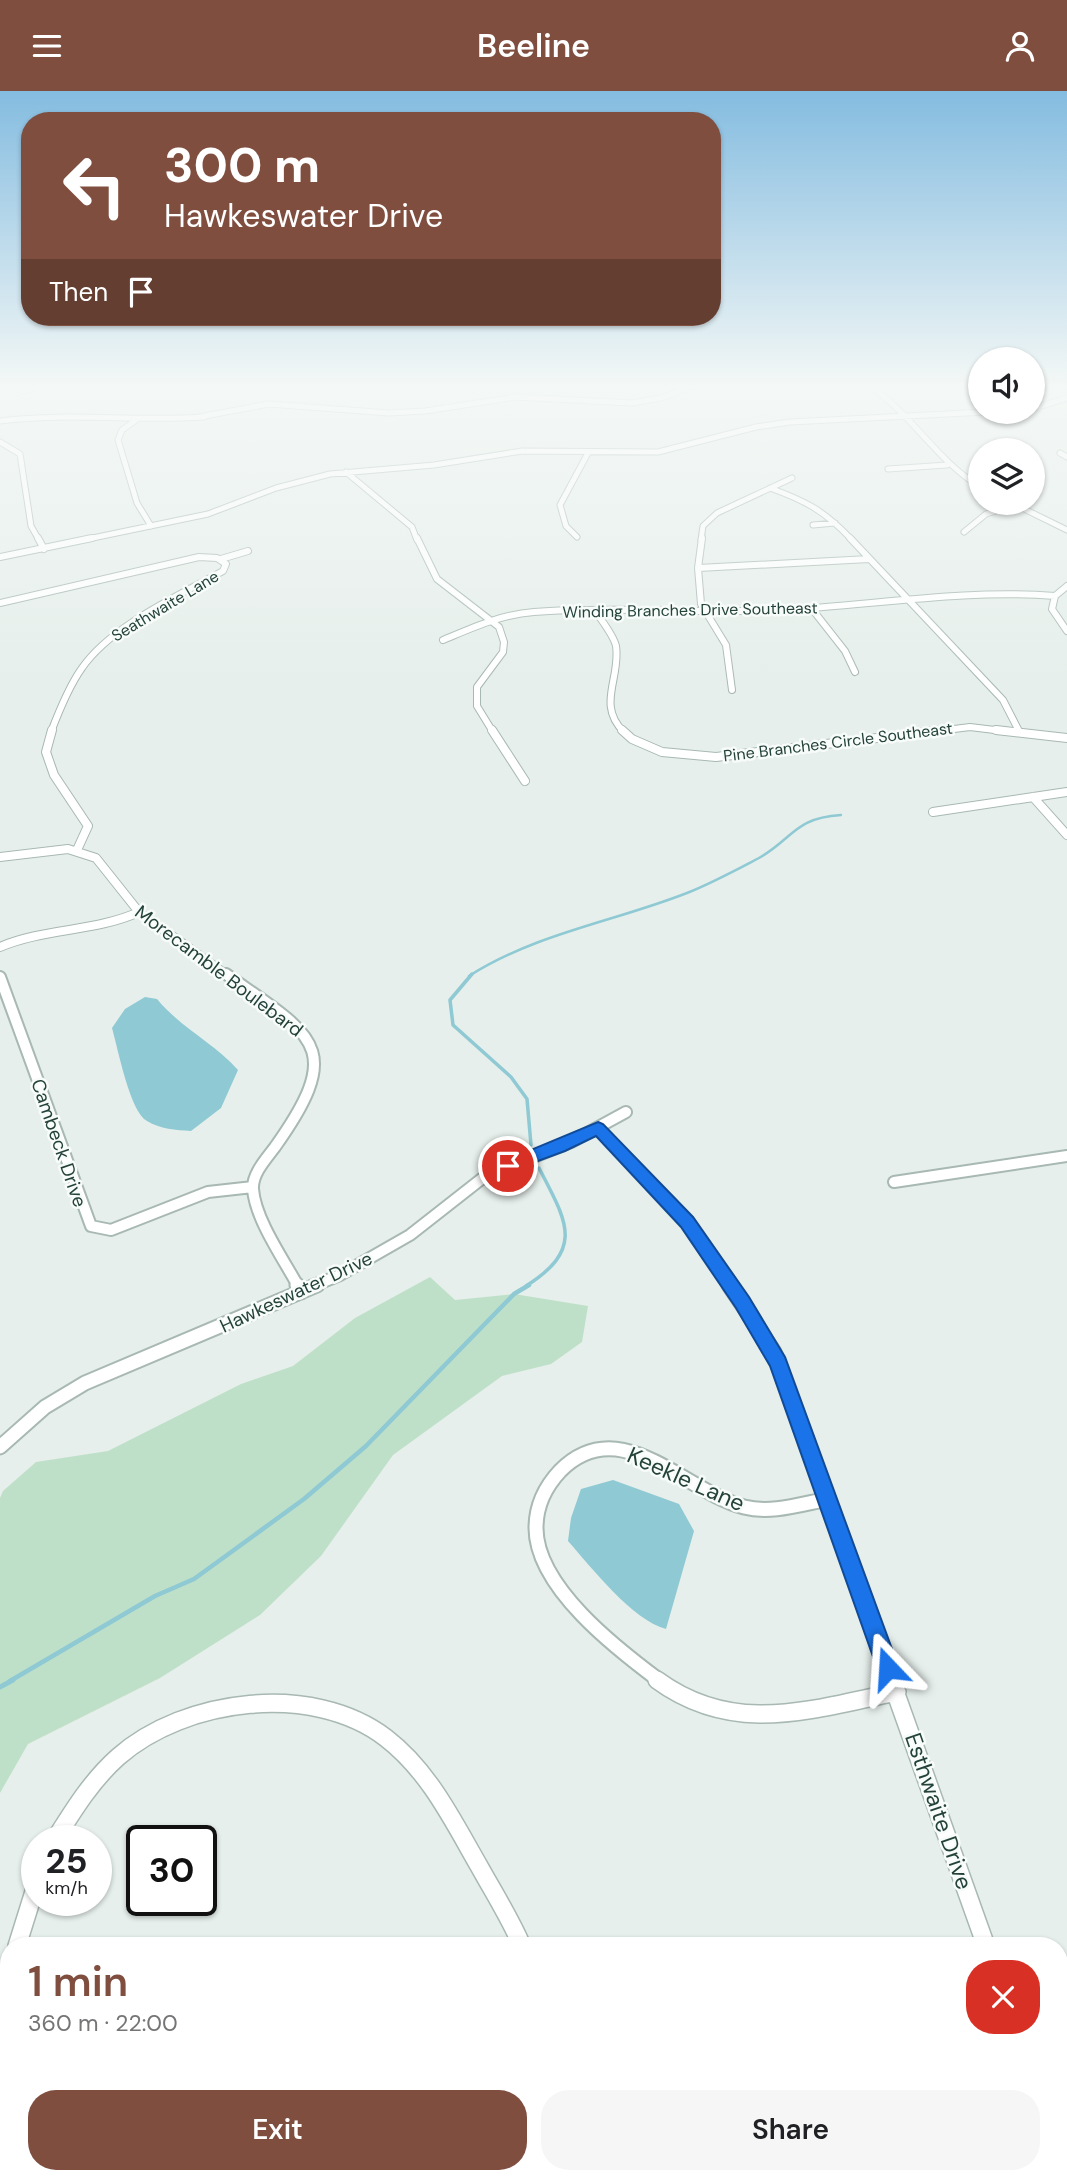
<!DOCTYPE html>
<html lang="en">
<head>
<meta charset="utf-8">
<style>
	body { margin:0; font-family:"DM Sans",sans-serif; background:#f6f6f6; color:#202124; height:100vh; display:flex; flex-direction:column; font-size:26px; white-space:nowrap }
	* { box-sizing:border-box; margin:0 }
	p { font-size:23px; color:#757577 }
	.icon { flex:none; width:38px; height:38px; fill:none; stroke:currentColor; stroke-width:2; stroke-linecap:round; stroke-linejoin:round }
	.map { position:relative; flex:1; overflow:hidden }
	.side { position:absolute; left:0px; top:1846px; width:1068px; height:247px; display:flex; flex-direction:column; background:#fff; border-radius:28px 28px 0 0; box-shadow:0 2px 5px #0004 }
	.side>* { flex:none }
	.hud { position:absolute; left:21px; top:21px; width:700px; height:214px; border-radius:28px; box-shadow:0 2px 5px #0004; background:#7f4e3f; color:#fff; overflow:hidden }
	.controls { position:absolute; left:968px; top:256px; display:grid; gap:14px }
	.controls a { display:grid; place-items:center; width:77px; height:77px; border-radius:50%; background:#fff; box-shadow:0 2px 5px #0004; font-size:35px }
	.speed { position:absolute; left:21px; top:1734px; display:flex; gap:14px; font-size:35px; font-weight:700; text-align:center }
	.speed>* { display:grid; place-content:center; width:91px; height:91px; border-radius:50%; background:#fff; box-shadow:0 2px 5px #0004; line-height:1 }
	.speed small { font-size:18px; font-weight:400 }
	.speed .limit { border:4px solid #111; border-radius:10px; background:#fff; color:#111 }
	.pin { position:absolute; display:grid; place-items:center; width:60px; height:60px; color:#fff; margin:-30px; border:4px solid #fff; border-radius:50%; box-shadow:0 2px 7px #0007 }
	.me { position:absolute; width:77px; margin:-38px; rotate:340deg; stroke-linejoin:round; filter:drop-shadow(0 0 5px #0008) }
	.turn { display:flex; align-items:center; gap:24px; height:147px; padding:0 28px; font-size:32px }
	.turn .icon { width:91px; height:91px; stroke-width:2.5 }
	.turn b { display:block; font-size:49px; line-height:60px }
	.then { display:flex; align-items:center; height:66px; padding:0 28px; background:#0003; gap:14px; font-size:26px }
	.round { display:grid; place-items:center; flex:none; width:74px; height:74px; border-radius:28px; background:#f6f6f6 }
	.head { display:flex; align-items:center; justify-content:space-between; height:119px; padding:0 28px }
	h1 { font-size:42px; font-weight:600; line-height:52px; color:#7f4e3f }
	.button { display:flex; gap:14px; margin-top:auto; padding:14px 28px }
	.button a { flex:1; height:80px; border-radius:28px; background:#7f4e3f; color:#fff; font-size:28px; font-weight:600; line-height:80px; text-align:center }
	.button a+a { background:#f6f6f6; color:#202124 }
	header { display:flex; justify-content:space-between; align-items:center; height:91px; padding:0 28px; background:#7f4e3f; color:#fff; font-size:32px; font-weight:600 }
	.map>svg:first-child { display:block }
	.green { fill:#bfe0c8 }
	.water { fill:#8ec9d4 }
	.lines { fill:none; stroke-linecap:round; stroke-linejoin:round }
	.stream-far3 { stroke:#8ec9d4; stroke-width:2.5 }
	.stream-far2 { stroke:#8ec9d4; stroke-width:3.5 }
	.stream-far1 { stroke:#8ec9d4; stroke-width:4.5 }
	.stream { stroke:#8ec9d4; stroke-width:5 }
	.minor-far5-casing { stroke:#a8b8b2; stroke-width:7 }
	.minor-far4-casing { stroke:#a8b8b2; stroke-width:8 }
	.minor-far3-casing { stroke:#a8b8b2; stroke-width:10 }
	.minor-far2-casing { stroke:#a8b8b2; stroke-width:14 }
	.minor-far1-casing { stroke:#a8b8b2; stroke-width:17 }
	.minor-casing { stroke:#a8b8b2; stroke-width:20 }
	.minor-far5 { stroke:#fff; stroke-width:5 }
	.minor-far4 { stroke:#fff; stroke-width:6 }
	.minor-far3 { stroke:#fff; stroke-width:8 }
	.minor-far2 { stroke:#fff; stroke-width:10 }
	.minor-far1 { stroke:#fff; stroke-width:13 }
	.minor { stroke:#fff; stroke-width:17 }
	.route { fill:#1a73e8; stroke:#114b97; stroke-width:2 }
	.labels { text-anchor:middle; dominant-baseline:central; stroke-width:5; stroke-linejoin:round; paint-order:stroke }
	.far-street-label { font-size:16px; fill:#24423a; stroke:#f7fbf9 }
	.street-label { font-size:19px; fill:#24423a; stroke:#f7fbf9 }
	.near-street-label { font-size:23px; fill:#24423a; stroke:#f7fbf9 }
</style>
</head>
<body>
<header><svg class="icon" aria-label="menu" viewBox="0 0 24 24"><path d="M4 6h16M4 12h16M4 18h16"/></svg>Beeline<svg class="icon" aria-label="person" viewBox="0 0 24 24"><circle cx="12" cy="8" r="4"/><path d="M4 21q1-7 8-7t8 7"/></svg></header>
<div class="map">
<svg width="1067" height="2092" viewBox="0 0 1067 2092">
	<rect width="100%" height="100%" fill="#e6efeb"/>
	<path class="green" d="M 430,1186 L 455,1209 L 514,1203 L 588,1215 L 582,1251 L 551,1273 L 502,1285 L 393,1364 L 321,1465 L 260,1524 L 160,1587 L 28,1653 L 0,1702 L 0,1407 L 3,1400 L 36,1371 L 108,1360 L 241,1293 L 293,1275 L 355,1227 Z"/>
	<path class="water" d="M 145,906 L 157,908 C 181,937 214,952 238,979 L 221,1017 L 191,1040 C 176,1039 160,1038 147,1030 C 130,1021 118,958 112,937 L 125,918 Z
		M 613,1389 L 679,1413 L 694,1440 L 666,1538 C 632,1529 592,1477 568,1450 L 571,1427 L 581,1398 Z"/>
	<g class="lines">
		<path class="stream-far3" d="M 469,885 C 537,842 613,831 687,802 C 712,792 736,779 759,767 C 794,747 794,727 841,724"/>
		<path class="stream-far2" d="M 472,883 L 450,909 L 453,934 L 511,986 L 527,1008 L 531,1054
			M 526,1195 C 586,1157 566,1130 539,1077"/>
		<path class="stream-far1" d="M 10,1590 L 155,1505 L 194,1488 L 304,1408 L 366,1355 L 514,1203 L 529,1194"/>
		<path class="stream" d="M 0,1596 L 13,1589"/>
		<g class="minor-far5-casing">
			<path id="minor-far5" d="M 18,297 L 23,300 L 35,297
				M 873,297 C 913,326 938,370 980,396
				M 1032,318 L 1067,307
				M 199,326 L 269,313 L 389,322 L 425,320 L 516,306 L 632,312 L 661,307 L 687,297
				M 136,329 L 122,339 L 118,349 L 137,412 L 151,435
				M 0,330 C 68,321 136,331 204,326
				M 0,351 L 20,363 L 31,435 L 39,449
				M 1060,362 L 1067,366
				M 888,378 L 947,374
				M 346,381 L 412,436 L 417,449
				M 770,397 C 806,410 825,420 852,449
				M 1010,411 L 1067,439
				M 813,434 L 835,432
				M 964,441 L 986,423 L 1015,414
				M 577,446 L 566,435 L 560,414 L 588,362
				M 83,449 L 208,423 L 276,397 L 330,383 L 434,374 L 522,360 L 658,361 L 756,336 L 790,331 L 1006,320
				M 701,449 L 703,435 L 717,422 L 792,387"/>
		</g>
		<g class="minor-far4-casing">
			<path id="minor-far4" d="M 38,447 L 44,458
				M 417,447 L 437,488 L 499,536 L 504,551 L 503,561 L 477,596 L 477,615 L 493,641
				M 702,447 L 698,477 L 701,513 L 726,554 L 732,599
				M 850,447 L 1003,609 L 1019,640
				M 0,466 L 92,447
				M 221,468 L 248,460
				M 698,477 L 869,468
				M 1067,495 L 1055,505 L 1052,518 L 1067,540
				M 0,512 L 199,466 L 217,467 L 226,473 L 223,480 C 178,505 111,535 82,577 C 69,595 59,620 51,641
				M 812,518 L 845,560 L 855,581
				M 596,521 C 602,530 614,545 616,555 C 621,587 596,614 624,641
				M 443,549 C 472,537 502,523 534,521 C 616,515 701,523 784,519 C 874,514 965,498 1055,505
				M 930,641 L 970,636 L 1011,641"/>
		</g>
		<g class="minor-far3-casing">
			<path id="minor-far3" d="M 52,639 L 46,661 L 54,684 L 88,735 L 77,759
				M 492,639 L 525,690
				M 622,639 L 632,648 L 662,661 L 716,666 L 945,639
				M 996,639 L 1067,647
				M 1033,706 L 1067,744
				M 933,721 L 1067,701
				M 0,766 L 68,758 L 96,767 L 139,821 L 228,885
				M 0,856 C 45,837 94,841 139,821"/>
		</g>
		<g class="minor-far2-casing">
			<path id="minor-far2" d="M 226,883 C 313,945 347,955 275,1056 C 266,1068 252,1083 253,1098 C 255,1128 284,1169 298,1195
				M 0,886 L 91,1135 L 111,1139 L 208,1101 L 253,1096
				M 598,1037 L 687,1131 L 730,1195
				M 894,1091 L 1067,1065
				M 313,1195 L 340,1184 L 410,1144 L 484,1086 L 571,1051 L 626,1021"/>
		</g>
		<g class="minor-far1-casing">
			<path id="minor-far1" d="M 297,1194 L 301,1201
				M 729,1194 L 774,1261 L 892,1590
				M 0,1356 L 45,1316 L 85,1292 L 317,1194
				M 660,1590 C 617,1558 536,1496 536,1437 C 536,1415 545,1396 560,1380 C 620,1319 685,1401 744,1416 C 771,1423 801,1413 828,1408"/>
		</g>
		<g class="minor-casing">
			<path id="minor" d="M 657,1589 C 735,1646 812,1618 897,1601
				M 891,1589 L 986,1855
				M 54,1750 C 73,1720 91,1690 118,1666 C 185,1607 313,1591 386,1647 C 429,1680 453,1730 479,1775 C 494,1802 510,1827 522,1855
				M 17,1855 L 37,1791
				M 0,1910 L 9,1881
				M 0,1927 L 9,1928"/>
		</g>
		<use href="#minor-far5" class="minor-far5"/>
		<use href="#minor-far4" class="minor-far4"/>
		<use href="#minor-far3" class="minor-far3"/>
		<use href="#minor-far2" class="minor-far2"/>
		<use href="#minor-far1" class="minor-far1"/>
		<use href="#minor" class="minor"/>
	</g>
	<linearGradient id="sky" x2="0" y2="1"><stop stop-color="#84bce0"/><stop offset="0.5" stop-color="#f4f8f6"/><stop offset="1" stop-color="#f4f8f6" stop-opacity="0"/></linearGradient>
	<rect width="1067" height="590" fill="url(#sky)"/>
	<path class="route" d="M 598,1031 L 603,1033 L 693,1126 L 749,1206 L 785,1266 L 899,1577 L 896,1585 L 888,1588 L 880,1585 L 877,1577 L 770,1275 L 736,1217 L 681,1136 L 596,1045 L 565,1060 L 508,1081 L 500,1075 L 502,1071 Z"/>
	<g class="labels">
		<g class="far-street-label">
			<text transform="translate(165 515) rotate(-31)">Seathwaite Lane</text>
			<text transform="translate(690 519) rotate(-1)">Winding Branches Drive Southeast</text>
			<text transform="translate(838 651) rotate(-7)">Pine Branches Circle Southeast</text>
		</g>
		<g class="street-label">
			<text transform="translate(219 880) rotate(37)">Morecamble Boulebard</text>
			<text transform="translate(59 1052) rotate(71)">Cambeck Drive</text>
			<text transform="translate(296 1201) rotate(-25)">Hawkeswater Drive</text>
		</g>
		<g class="near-street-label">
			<text transform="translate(686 1388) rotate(24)">Keekle Lane</text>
			<text transform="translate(939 1720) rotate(71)">Esthwaite Drive</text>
		</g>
	</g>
</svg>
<div class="controls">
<a><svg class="icon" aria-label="sound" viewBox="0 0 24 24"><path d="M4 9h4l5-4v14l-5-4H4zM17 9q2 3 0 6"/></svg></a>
<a><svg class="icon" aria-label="layers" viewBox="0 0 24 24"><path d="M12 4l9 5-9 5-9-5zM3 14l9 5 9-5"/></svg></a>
</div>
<div class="speed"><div>25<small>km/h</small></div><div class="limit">30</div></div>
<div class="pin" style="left:508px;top:1075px;background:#d93025"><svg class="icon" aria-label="arrive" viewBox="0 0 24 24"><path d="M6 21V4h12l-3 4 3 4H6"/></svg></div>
<svg class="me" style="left:888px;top:1577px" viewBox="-20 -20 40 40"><path d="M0-17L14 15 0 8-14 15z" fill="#1a73e8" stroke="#fff" stroke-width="4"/></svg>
<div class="hud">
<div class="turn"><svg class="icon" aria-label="left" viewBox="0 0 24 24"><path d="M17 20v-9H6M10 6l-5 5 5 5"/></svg><div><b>300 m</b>Hawkeswater Drive</div></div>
<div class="then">Then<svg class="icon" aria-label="arrive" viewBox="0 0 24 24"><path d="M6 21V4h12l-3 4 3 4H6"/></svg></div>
</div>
<section class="side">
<div class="head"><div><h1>1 min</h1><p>360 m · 22:00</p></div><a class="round" style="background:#d93025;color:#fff"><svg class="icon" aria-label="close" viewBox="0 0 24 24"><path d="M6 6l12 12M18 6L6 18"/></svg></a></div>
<div class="button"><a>Exit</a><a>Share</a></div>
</section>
</div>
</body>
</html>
